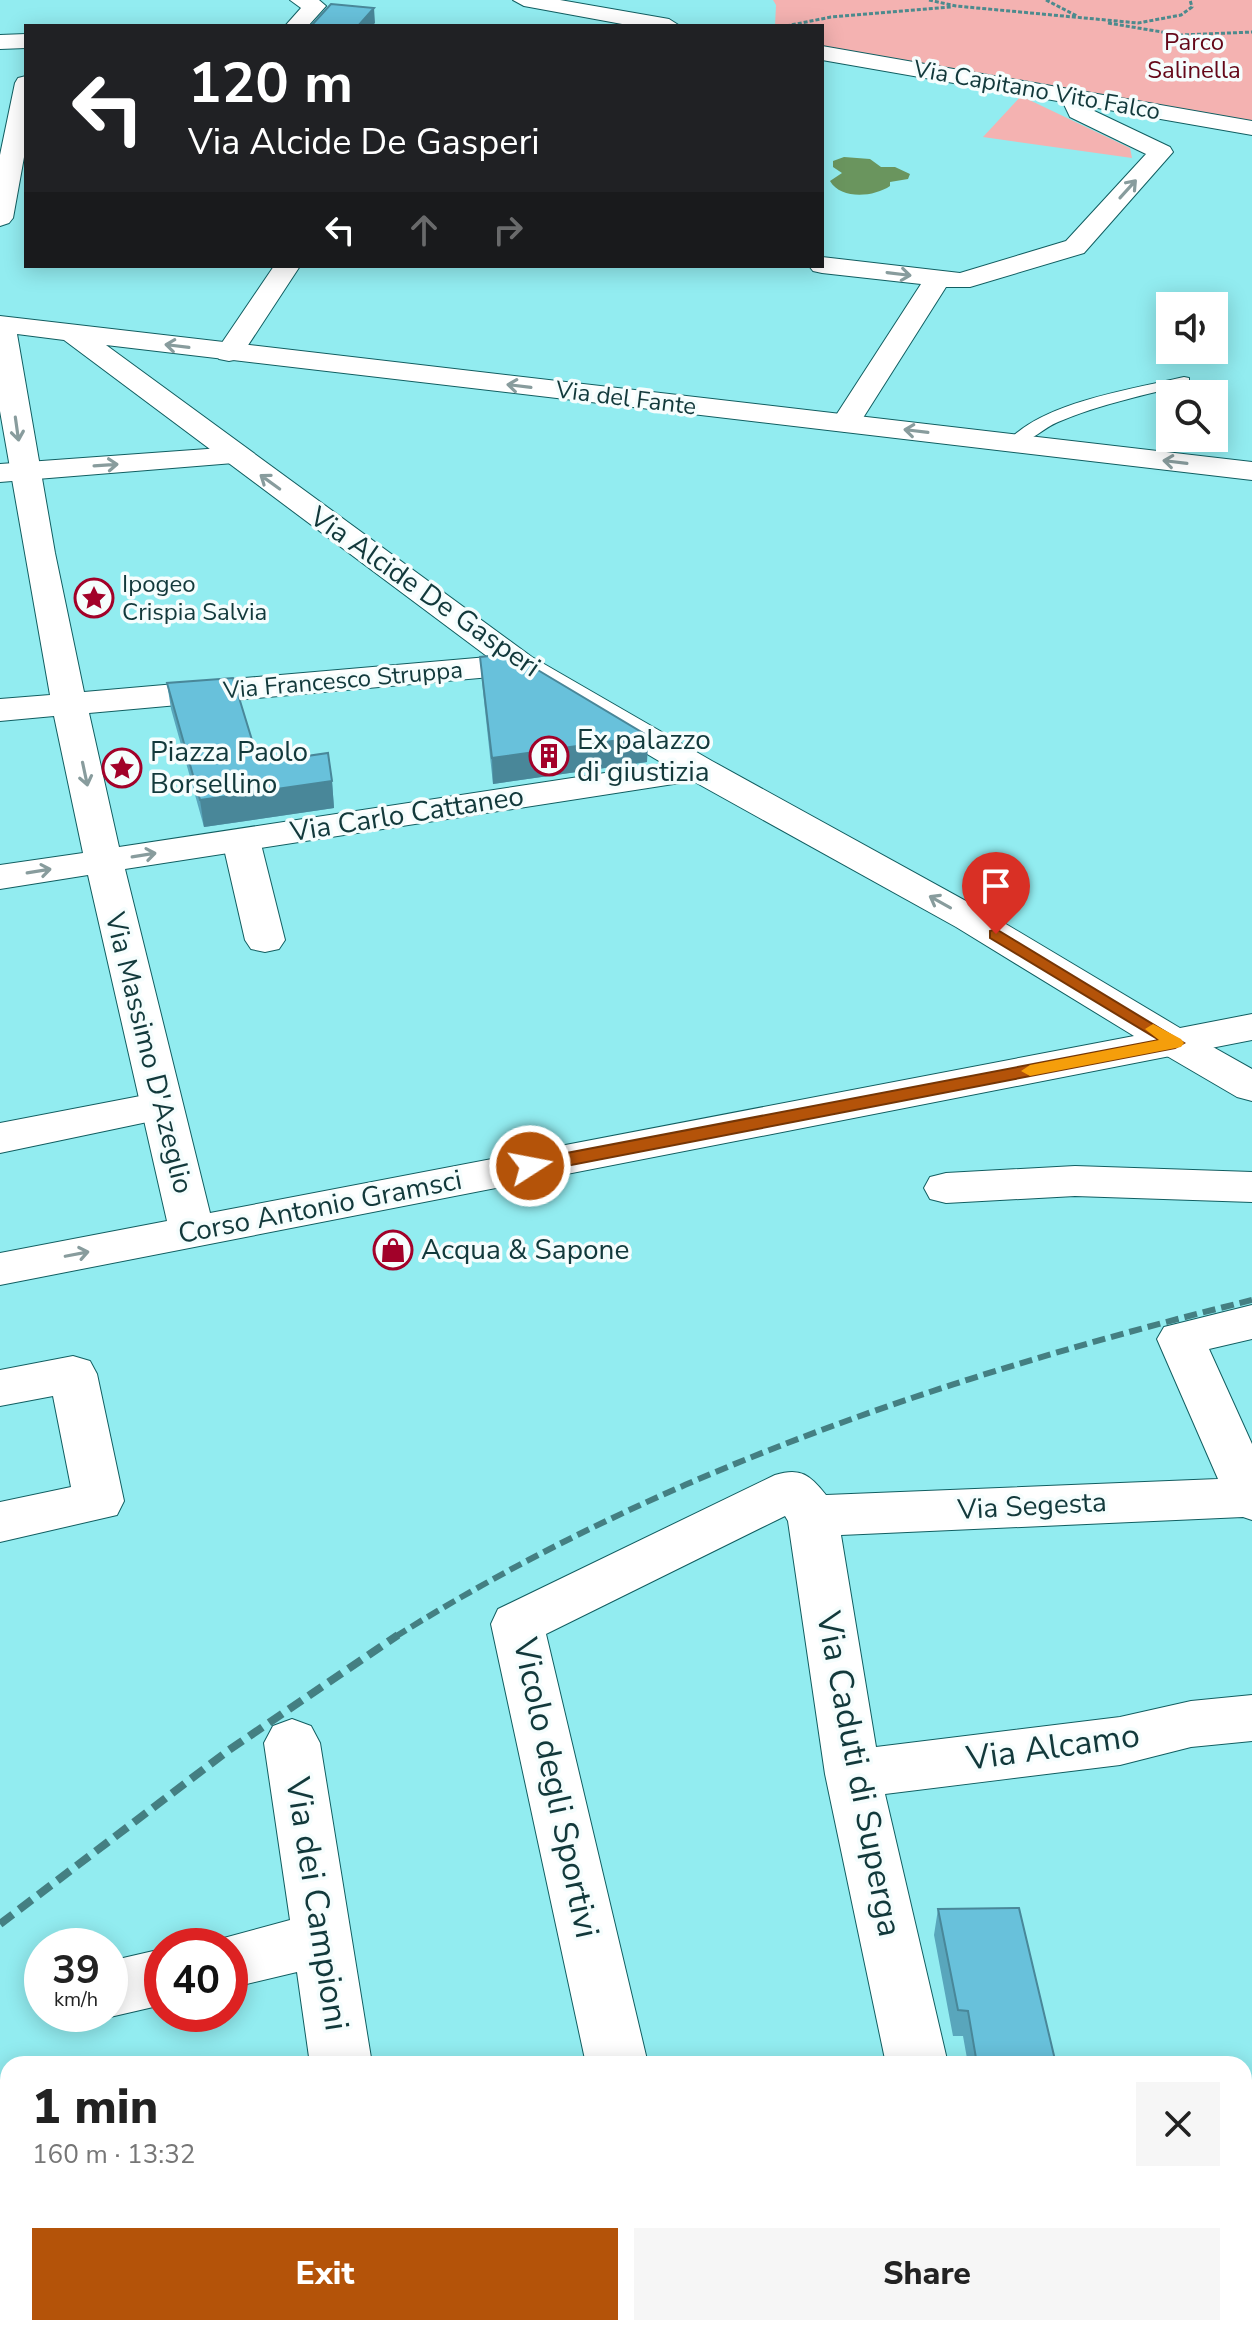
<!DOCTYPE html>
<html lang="en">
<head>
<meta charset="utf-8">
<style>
	body { margin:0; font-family:"Nunito Sans",sans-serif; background:#f6f6f6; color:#222; height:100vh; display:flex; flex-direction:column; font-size:30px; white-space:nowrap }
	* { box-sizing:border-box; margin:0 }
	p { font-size:26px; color:#767676 }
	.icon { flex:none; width:44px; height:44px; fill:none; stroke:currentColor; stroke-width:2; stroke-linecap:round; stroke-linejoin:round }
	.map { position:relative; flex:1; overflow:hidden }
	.drawer { position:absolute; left:0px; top:2056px; width:1252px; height:280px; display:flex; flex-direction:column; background:#fff; border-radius:24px 24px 0 0; box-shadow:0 4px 20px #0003 }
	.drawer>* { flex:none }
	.banner { position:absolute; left:24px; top:24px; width:800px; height:244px; border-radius:0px; box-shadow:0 4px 20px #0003; background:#202124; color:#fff; overflow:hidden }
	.controls { position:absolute; left:1156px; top:292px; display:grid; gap:16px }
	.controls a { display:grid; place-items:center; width:72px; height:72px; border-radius:0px; background:#fff; box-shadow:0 4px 20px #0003; font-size:40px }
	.speed { position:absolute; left:24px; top:1928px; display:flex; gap:16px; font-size:40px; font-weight:700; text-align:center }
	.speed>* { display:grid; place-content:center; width:104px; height:104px; border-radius:50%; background:#fff; box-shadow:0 4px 20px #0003; line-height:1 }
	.speed small { font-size:20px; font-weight:400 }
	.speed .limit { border:12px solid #d22; background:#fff; color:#111 }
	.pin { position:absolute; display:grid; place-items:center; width:68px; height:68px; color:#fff; margin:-82px -34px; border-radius:50% 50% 50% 0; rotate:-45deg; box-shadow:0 0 8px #0007 }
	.pin .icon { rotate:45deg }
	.me { position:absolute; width:88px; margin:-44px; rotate:79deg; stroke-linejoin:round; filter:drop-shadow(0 0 6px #0008) }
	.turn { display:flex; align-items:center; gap:28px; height:168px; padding:0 32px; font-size:36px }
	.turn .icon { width:104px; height:104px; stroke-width:2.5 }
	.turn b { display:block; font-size:56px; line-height:68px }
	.lanes { display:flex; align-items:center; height:76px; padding:0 32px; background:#0003; justify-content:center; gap:40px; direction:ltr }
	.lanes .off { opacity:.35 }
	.round { display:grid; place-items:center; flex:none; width:84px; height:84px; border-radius:0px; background:#f6f6f6 }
	.head { display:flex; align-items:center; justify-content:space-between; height:136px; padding:0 32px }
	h1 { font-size:48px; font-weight:800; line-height:60px }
	.cta { display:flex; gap:16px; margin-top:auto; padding:16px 32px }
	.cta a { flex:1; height:92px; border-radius:0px; background:#b45309; color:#fff; font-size:32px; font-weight:800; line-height:92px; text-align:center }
	.cta a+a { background:#f6f6f6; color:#222 }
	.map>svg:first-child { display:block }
	.green { fill:#f4b2b1 }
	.water { fill:#6a955e }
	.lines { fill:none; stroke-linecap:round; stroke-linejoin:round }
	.service-casing { stroke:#115e61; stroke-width:2 }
	.minor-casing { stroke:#115e61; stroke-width:2 }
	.tertiary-casing { stroke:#115e61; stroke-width:2 }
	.path { stroke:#4c8a8d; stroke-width:3; stroke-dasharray:4 2; stroke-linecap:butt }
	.service { fill:#fff; fill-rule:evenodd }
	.minor { fill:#fff; fill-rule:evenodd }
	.tertiary { fill:#fff; fill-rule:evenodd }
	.rail-far1 { stroke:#447f82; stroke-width:6; stroke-dasharray:13 6; stroke-linecap:butt }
	.rail { stroke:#447f82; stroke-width:8; stroke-dasharray:16 8; stroke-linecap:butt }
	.wall { fill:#59a6bc }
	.shaded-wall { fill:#498799 }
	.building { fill:#68c1db; stroke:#498799; stroke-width:2 }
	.oneway { stroke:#889c9d }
	.route { fill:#b45309; stroke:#753606; stroke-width:2 }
	.slow { fill:#f59e0b }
	.labels { text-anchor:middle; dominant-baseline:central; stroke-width:7; stroke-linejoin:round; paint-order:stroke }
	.far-park-label { font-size:24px; fill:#650819; stroke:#f5fdfd }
	.far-street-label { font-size:24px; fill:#12393b; stroke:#f5fdfd }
	.far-poi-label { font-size:24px; fill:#12393b; stroke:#f5fdfd; text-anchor:start }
	.street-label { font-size:28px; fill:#12393b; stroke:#f5fdfd }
	.poi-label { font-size:28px; fill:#12393b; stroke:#f5fdfd; text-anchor:start }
	.near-street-label { font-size:34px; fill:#12393b; stroke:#f5fdfd }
</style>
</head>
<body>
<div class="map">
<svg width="1252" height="2336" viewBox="0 0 1252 2336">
	<rect width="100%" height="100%" fill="#92ecf0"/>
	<path class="green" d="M 773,0 L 1252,0 L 1252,123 L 822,48 L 822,26 L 775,26 L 776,5 Z
		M 1021,96 L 1130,148 L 1132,158 L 983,137 Z"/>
	<path class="water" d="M 844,157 L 870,159 L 881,167 L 895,167 L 910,174 L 908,179 L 890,182 L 890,186 C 874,197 841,200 830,181 L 842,173 L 833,167 L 833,161 Z"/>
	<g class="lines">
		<g class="service-casing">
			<path id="service" d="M 1184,377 L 1189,378 L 1189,384 C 1145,395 1100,404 1058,422 C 1043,428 1024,448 1009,445 L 1007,442 C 1043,402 1133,389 1184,377 Z"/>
		</g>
		<g class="minor-casing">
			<path id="minor" d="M 290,0 L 319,0 L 326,6 L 308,26 L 285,26 L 301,8 Z
				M 26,34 L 26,48 L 0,49 L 0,35 Z
				M 26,76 L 26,146 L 13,218 L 9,223 L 0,226 L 0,155 L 15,83 L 18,78 Z
				M 1072,89 L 1080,91 L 1088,108 L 1170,147 L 1173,152 L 1084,253 L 970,287 L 946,287 L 856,429 L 846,432 L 836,429 L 831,423 L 921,284 L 822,273 L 813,271 L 809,266 L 822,266 L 822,257 L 960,273 L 1066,241 L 1146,154 L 1070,117 L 1060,96 L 1064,91 Z
				M 274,266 L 300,266 L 239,359 L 229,361 L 219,359 L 215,353 Z
				M 235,447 L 246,450 L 250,456 L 246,462 L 0,482 L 0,464 Z
				M 241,829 L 254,832 L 260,840 L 285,940 L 279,949 L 265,952 L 251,949 L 245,940 L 222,840 L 228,832 Z
				M 1175,1030 L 1190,1034 L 1252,1069 L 1252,1101 L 1237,1097 L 1160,1052 L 1154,1043 L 1160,1034 Z
				M 161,1092 L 176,1096 L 182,1106 L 176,1116 L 0,1153 L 0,1123 Z
				M 1075,1166 L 1252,1172 L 1252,1202 L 1075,1196 L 946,1203 L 930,1199 L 924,1188 L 930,1177 L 946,1173 Z
				M 1252,1305 L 1252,1339 L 1209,1349 L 1252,1444 L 1252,1520 L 1243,1517 L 841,1535 L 876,1747 L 1120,1717 L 1191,1701 L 1252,1695 L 1252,1741 L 1191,1747 L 1120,1765 L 885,1794 L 948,2064 L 886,2064 L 825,1774 L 788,1521 L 785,1516 L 546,1634 L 648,2064 L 586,2064 L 491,1624 L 498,1609 L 775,1475 C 801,1467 810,1475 826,1495 L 1218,1479 L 1157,1339 L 1164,1327 Z
				M 73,1356 L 90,1361 L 97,1374 L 124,1501 L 117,1515 L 0,1542 L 0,1502 L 71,1487 L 53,1396 L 0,1406 L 0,1370 Z
				M 292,1719 L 311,1726 L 320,1743 L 372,2064 L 310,2064 L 297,1972 L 230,1988 L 230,1946 L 207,1946 L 209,1942 L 290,1920 L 264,1743 L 273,1726 Z
				M 162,1949 L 162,2005 L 110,2017 L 103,2014 L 110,2014 L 110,1961 Z
				M 349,2328 L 415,2328 L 416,2336 L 350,2336 Z
				M 644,2328 L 710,2328 L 711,2336 L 645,2336 Z
				M 964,2328 L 1032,2328 L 1035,2336 L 967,2336 Z"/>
		</g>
		<g class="tertiary-casing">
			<path id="tertiary" d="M 513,0 L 560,0 L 669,19 L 680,26 L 633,26 L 524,6 Z
				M 822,46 L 1252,121 L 1252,135 L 822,60 Z
				M 0,316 L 1252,462 L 1252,480 L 106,345 L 532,657 L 712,761 L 984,911 L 1180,1028 L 1252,1014 L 1252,1040 L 0,1285 L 0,1253 L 167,1221 L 88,875 L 0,889 L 0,865 L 83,853 L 54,716 L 0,721 L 0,699 L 50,695 L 0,411 ZM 17,334 L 64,340 L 488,657 L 84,692 L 55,553 ZM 514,675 L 664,764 L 119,847 L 89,713 ZM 693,781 L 956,927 L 1134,1036 L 210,1213 L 125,869 Z"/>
		</g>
		<path class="path" d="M 929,0 L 956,6 L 1138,23 L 1181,15 L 1192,7 L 1190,0
			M 1046,0 L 1077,16
			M 1108,23 L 1180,35 L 1252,32
			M 786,26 L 831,17 L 951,7"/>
		<use href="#service" class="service"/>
		<use href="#minor" class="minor"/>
		<use href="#tertiary" class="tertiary"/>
		<path class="rail-far1" d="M 395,1637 C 657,1472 954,1374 1252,1300"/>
		<path class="rail" d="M 0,1924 L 229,1750 L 398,1635"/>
	</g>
	<path class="wall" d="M 480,657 L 648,736 L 647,762 L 493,784 L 482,682 Z
		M 167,683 L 259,763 L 332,781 L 334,808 L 204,827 L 171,709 Z
		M 938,1909 L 1056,2064 L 968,2064 L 963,2036 L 953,2036 L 934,1935 Z
		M 1244,2181 L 1252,2185 L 1252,2336 L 1212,2336 L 1196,2328 L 1244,2328 Z
		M 736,2328 L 847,2328 L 842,2336 L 737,2336 Z"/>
	<path class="shaded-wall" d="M 374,8 L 375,23 L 372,26 L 358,26 Z
		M 648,736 L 647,762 L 493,784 L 492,758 Z
		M 332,781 L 334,808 L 204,827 L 200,800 Z
		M 841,2328 L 847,2328 L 842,2336 L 840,2336 Z"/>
	<path class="building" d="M 331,4 L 374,8 L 358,26 L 311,26 Z
		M 511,654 L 648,736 L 492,758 L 480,657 Z
		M 233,678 L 259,763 L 328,753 L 332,781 L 200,800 L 167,683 Z
		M 1019,1908 L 1056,2064 L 977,2064 L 968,2011 L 958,2010 L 938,1909 Z
		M 1244,2181 L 1252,2185 L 1252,2328 L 1244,2324 Z
		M 741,2328 L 816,2328 L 777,2336 L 743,2336 Z"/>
	<defs><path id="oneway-shaft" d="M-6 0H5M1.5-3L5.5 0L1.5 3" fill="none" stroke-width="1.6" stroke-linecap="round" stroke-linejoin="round" transform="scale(2)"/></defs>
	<g class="oneway">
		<use href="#oneway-shaft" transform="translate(1128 189) rotate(-48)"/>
		<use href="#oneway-shaft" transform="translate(899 274) rotate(7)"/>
		<use href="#oneway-shaft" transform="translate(177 346) rotate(-173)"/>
		<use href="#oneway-shaft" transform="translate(519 386) rotate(-173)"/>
		<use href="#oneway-shaft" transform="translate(17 429) rotate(82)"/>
		<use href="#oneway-shaft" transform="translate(916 431) rotate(-173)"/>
		<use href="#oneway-shaft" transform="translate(1175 462) rotate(-173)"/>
		<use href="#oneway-shaft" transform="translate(106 465) rotate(-4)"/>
		<use href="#oneway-shaft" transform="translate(270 482) rotate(-144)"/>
		<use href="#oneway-shaft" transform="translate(85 774) rotate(78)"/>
		<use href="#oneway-shaft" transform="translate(144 855) rotate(-9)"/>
		<use href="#oneway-shaft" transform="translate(39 871) rotate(-9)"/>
		<use href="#oneway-shaft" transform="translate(940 902) rotate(-151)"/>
		<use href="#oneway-shaft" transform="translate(77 1254) rotate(-11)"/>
	</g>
	<path class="route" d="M 996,929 L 1184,1043 L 1175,1048 L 530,1173 L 521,1166 L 530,1160 L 1159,1040 L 990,938 L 990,931 Z"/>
	<path class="slow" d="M 1153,1024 L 1181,1039 L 1184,1043 L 1181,1047 L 1030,1076 L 1021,1071 L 1030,1065 L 1159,1040 L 1145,1029 Z"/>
	<defs>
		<g id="sight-ring" transform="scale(2)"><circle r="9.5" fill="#f5fdfd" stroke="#a20129" stroke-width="1.5"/><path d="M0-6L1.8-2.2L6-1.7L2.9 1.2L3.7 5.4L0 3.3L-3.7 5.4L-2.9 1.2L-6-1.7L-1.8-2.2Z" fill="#a20129"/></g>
		<g id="building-ring" transform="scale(2)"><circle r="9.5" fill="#f5fdfd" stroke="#a20129" stroke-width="1.5"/><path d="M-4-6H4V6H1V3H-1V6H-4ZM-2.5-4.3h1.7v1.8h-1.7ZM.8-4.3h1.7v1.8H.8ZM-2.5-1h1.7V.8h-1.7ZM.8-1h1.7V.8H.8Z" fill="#a20129"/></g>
		<g id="shop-ring" transform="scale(2)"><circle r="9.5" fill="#f5fdfd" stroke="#a20129" stroke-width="1.5"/><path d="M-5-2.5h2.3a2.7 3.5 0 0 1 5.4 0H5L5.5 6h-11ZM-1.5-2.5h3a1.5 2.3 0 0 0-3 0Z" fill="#a20129"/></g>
	</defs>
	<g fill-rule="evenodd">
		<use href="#sight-ring" x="94" y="598"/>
		<use href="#building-ring" x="549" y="756"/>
		<use href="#sight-ring" x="122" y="768"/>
		<use href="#shop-ring" x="393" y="1250"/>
	</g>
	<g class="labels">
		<g class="far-park-label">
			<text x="1194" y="42">Parco<tspan x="1194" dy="28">Salinella</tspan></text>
		</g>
		<g class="far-street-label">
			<text transform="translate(1037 90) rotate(10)">Via Capitano Vito Falco</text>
			<text transform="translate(626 398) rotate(7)">Via del Fante</text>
			<text transform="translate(343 680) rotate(-5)">Via Francesco Struppa</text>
		</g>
		<g class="far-poi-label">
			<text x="122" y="584">Ipogeo<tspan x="122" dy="28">Crispia Salvia</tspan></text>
		</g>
		<g class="street-label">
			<text transform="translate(425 592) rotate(35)">Via Alcide De Gasperi</text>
			<text transform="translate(407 814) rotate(-9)">Via Carlo Cattaneo</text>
			<text transform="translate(149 1053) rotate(76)">Via Massimo D'Azeglio</text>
			<text transform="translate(320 1207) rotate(-11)">Corso Antonio Gramsci</text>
			<text transform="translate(1032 1506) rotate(-3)">Via Segesta</text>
		</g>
		<g class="poi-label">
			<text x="577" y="740">Ex palazzo<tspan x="577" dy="32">di giustizia</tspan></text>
			<text x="150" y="752">Piazza Paolo<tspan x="150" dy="32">Borsellino</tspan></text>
			<text x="421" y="1250">Acqua &amp; Sapone</text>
		</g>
		<g class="near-street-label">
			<text transform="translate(1053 1747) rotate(-8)">Via Alcamo</text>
			<text transform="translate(859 1774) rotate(79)">Via Caduti di Superga</text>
			<text transform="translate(556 1788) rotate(78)">Vicolo degli Sportivi</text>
			<text transform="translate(317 1904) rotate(81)">Via dei Campioni</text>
		</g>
	</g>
</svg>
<div class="controls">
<a><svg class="icon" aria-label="sound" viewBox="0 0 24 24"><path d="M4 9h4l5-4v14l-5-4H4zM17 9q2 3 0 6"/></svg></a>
<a><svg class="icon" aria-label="search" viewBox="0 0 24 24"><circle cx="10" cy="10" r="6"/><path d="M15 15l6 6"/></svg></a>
</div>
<div class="speed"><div>39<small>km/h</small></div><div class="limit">40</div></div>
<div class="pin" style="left:996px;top:934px;background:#d93025"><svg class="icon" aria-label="arrive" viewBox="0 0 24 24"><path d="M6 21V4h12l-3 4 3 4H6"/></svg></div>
<svg class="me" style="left:530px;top:1166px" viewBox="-20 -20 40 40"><circle r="17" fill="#b45309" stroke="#fff" stroke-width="3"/><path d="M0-11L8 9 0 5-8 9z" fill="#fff"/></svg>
<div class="banner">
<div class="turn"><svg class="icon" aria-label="left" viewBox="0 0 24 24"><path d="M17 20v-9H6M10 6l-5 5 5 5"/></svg><div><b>120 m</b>Via Alcide De Gasperi</div></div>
<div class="lanes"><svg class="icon" aria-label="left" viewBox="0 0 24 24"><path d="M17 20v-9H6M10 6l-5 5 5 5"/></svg><svg class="icon off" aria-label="ahead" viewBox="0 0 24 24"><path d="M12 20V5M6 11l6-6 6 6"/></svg><svg class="icon off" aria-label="right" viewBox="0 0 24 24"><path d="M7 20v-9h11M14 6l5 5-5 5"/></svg></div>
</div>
<section class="drawer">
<div class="head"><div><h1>1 min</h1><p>160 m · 13:32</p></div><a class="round"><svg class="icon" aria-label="close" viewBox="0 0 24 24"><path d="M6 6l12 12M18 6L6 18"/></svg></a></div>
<div class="cta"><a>Exit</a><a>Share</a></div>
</section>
</div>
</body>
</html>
